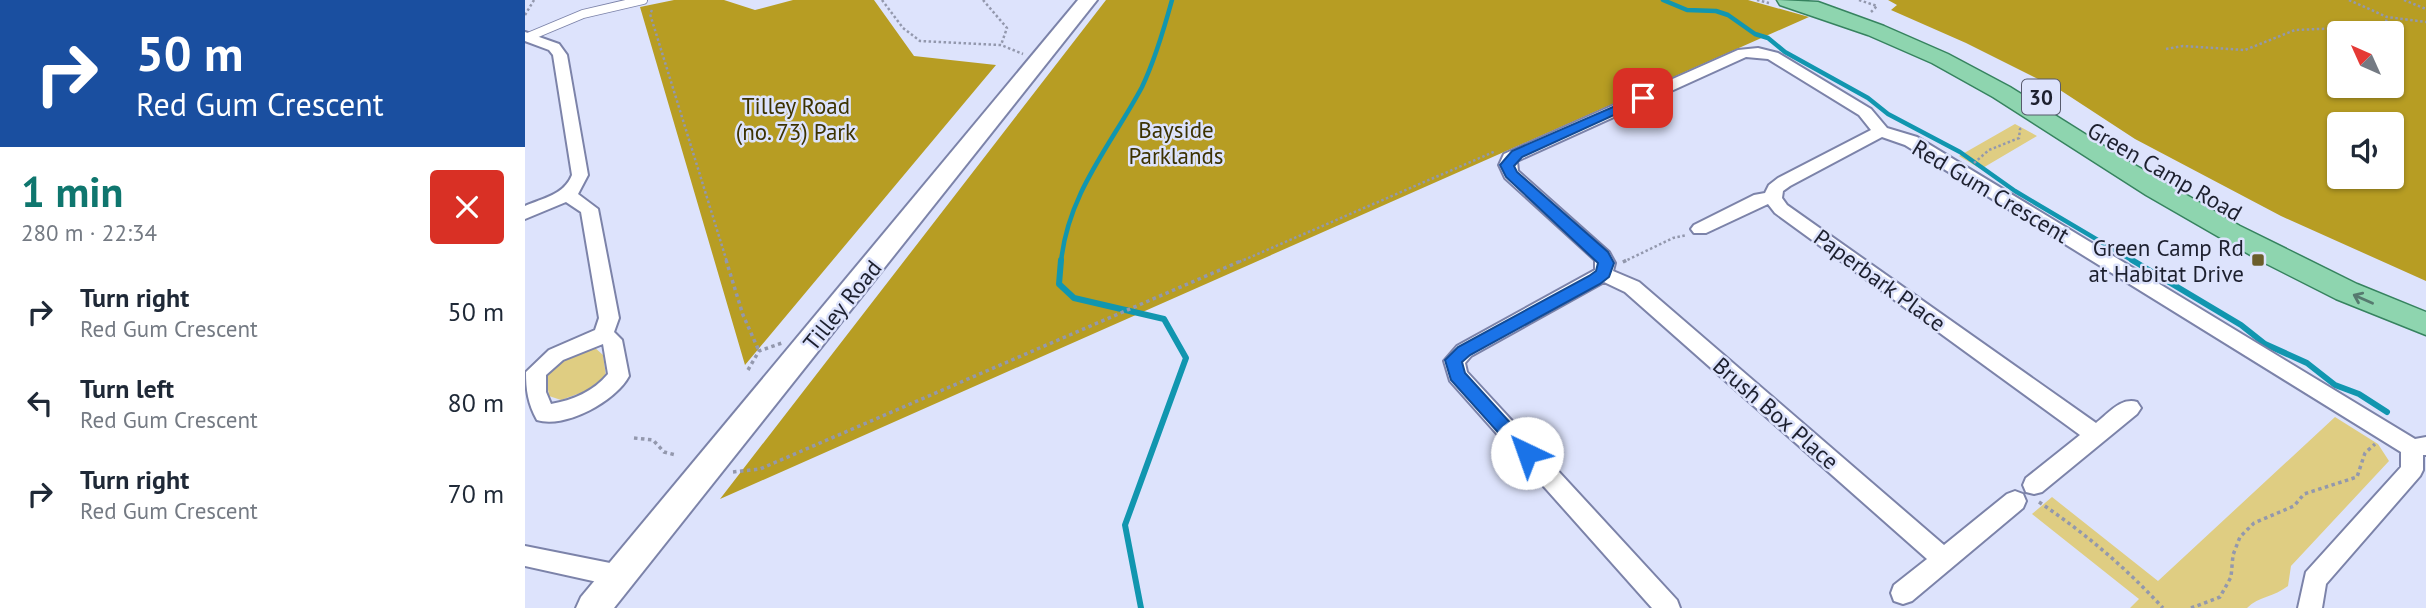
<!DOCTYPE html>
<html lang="en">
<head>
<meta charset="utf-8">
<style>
	body { margin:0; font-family:"PT Sans",sans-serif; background:#f6f6f7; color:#1f2937; height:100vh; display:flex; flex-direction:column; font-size:26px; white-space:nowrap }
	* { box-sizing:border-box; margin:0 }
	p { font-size:23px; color:#747a83 }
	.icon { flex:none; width:38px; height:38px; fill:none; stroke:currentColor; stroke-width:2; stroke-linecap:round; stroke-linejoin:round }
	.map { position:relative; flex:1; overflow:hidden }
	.side { display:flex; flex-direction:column; background:#fff; width:525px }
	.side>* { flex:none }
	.hud { background:#1a4fa0; color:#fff; overflow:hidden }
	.needle { width:46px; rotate:315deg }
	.tools { position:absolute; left:1802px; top:21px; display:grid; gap:14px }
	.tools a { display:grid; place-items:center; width:77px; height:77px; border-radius:7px; background:#fff; box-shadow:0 2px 5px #0004; font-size:35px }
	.pin { position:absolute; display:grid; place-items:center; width:60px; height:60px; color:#fff; margin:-30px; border-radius:14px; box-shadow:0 4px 10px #0006 }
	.me { position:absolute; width:77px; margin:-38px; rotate:318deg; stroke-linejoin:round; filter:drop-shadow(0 0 5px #0008) }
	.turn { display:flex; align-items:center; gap:24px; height:147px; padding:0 21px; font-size:32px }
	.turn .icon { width:91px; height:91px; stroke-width:2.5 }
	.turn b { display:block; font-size:49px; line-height:60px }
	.round { display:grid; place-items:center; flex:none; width:74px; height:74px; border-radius:7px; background:#f6f6f7 }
	.headline { display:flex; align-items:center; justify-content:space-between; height:119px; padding:0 21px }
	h1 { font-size:42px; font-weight:700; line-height:52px; color:#0f766e }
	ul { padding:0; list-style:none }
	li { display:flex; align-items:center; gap:21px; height:91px; padding:0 21px }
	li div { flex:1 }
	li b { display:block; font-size:26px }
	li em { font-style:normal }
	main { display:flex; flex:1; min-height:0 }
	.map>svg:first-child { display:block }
	.green { fill:#dfcd82 }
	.forest { fill:#b79d23; fill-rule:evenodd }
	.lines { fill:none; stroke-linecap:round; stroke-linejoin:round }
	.stream-far1 { stroke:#1196af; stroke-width:4.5 }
	.stream { stroke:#1196af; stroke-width:6 }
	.lane-casing { stroke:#7c83a9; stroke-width:10 }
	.street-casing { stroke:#7c83a9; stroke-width:4 }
	.secondary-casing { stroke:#7c83a9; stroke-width:4 }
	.primary-casing { stroke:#36835f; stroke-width:3 }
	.path-far1 { stroke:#9398ad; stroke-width:2.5; stroke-dasharray:2.5 2.5; stroke-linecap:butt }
	.path { stroke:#9398ad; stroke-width:3.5; stroke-dasharray:3.5 3.5; stroke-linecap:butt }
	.lane { stroke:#fff; stroke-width:8 }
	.street { fill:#fff; fill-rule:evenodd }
	.secondary { fill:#fff; fill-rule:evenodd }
	.primary { fill:#8ed5af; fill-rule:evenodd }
	.oneway { stroke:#567a6f }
	.route { fill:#1a73e8; stroke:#114b97; stroke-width:2 }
	.poi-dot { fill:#6b5e2b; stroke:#dde3fc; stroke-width:2.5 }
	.labels { text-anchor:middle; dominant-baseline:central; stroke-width:5; stroke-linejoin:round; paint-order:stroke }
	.shield { fill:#dde3fc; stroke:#575a6c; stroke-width:2 }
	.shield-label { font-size:21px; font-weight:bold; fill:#1d202f }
	.park-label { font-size:23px; fill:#3c3200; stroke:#dde3fc }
	.street-label { font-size:23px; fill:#1d202f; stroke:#dde3fc }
	.poi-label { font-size:23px; fill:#1d202f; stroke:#dde3fc; text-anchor:end }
</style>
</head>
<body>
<main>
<section class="side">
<div class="hud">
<div class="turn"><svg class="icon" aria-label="right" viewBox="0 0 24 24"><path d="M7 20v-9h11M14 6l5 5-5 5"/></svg><div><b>50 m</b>Red Gum Crescent</div></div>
</div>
<div class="headline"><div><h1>1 min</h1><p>280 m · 22:34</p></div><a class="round" style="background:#d93025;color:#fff"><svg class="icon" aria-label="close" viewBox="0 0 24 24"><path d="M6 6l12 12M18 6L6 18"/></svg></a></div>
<ul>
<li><svg class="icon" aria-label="right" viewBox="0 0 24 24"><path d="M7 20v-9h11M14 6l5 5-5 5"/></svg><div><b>Turn right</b><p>Red Gum Crescent</p></div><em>50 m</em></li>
<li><svg class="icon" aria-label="left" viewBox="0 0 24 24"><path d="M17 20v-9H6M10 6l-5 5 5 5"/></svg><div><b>Turn left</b><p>Red Gum Crescent</p></div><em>80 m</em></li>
<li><svg class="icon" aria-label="right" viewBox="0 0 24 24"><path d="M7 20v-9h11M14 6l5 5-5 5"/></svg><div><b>Turn right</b><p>Red Gum Crescent</p></div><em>70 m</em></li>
</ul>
</section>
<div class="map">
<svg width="1901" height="608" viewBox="0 0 1901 608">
	<rect width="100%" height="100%" fill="#dde3fc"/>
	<path class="green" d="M 1490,124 L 1512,136 L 1456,169 L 1434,156 Z
		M 68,346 L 78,355 L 81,376 L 61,391 L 36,400 L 24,396 L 21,376 L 31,360 Z
		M 1810,417 L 1853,444 L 1864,461 L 1766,566 L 1763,586 C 1749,597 1734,596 1722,608 L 1605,608 L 1614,599 L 1507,514 L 1527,497 L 1633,581 Z"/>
	<path class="forest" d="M 149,0 L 199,0 L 230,10 L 268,0 L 349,0 L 389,56 L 471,65 L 220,365 L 115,7 Z
		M 581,0 L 1223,0 L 1284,17 L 195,499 Z
		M 1363,0 L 1901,0 L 1901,281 L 1756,216 L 1610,139 L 1535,90 L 1441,43 L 1366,10 L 1372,5 ZM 1867,33 L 1867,86 L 1815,86 L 1815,33 ZM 1867,124 L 1867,177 L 1815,177 L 1815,124 Z"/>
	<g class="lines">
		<path class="stream-far1" d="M 1138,0 L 1162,10 L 1191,11 L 1203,15 L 1230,34 L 1243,38 L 1260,52 L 1343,98 L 1363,114 L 1435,152 L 1490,191 L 1610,262
			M 536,262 C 543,193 586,145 617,87 C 630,60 639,29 647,0"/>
		<path class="stream" d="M 536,260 L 534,284 L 549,298 L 639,319 L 661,358 L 600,525 L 616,608
			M 1607,260 L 1716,325 L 1740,344 L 1782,363 L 1810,385 L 1834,394 L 1862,412"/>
		<g class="lane-casing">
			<path id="lane" d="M 3,37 L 58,14 L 118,0"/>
		</g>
		<g class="street-casing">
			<path id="street" d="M 0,32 L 34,44 L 42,55 L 63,175 L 53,194 L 73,209 L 94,318 L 89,332 L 97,340 L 104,376 C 91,401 40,429 12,420 C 3,404 1,390 1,372 L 24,350 L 70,330 L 74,318 L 56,212 L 41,202 L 0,219 L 0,206 C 18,198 39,195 47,175 L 28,55 L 24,50 L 0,41 ZM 78,344 L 83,374 C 68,392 48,400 26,404 L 21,392 L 21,375 L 38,360 Z
				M 1233,48 L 1253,53 L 1346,109 L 1362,128 L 1392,137 L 1890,439 L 1901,437 L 1901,455 L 1898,455 L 1898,470 L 1895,476 L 1801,584 L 1797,608 L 1773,608 L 1781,572 L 1876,467 L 1876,452 L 1380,145 L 1357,137 L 1265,186 L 1258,191 L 1257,198 L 1262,205 L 1571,423 C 1583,414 1596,397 1612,402 L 1616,408 L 1612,414 L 1517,492 L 1509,494 L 1501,492 L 1498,485 L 1501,478 L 1555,435 L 1250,213 L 1243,204 L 1181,233 L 1169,233 L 1166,229 L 1169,225 L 1229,195 L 1240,193 L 1244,185 L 1253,178 L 1346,130 L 1334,115 L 1243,59 L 1221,57 L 992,161 L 993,171 L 1084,252 L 1090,263 L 1088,271 L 1114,282 L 1419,545 L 1482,494 L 1490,491 L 1498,494 L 1501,501 L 1498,508 L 1387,601 L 1378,604 L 1369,601 L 1366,593 L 1369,585 L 1402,559 L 1100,292 L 1079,282 L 946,356 L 940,363 L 942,372 L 1152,600 L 1155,608 L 1127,608 L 925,381 L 919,361 L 932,346 L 1070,270 L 1070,260 L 980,178 L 974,165 L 979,154 L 1213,50 Z
				M 0,546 L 95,565 L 103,568 L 107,576 L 103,584 L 95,587 L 0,566 Z"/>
		</g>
		<g class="secondary-casing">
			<path id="secondary" d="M 553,0 L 572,0 L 89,608 L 51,608 L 56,597 Z"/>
		</g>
		<g class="primary-casing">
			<path id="primary" d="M 1252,0 L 1293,2 L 1359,26 L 1423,54 L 1485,87 L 1603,161 L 1715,226 L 1832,284 L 1901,312 L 1901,335 L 1811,299 L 1734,260 L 1621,195 L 1468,97 L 1407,63 L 1343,35 L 1255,5 Z"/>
		</g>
		<path class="path-far1" d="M 357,0 L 378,28 L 395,41 L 476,45 L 498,54
			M 458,0 L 482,28 L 476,45
			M 1232,0 L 1244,3
			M 1334,0 L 1352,6 L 1346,12
			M 1824,0 L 1862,17 L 1901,22
			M 1879,0 L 1901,9
			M 127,10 L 125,14 L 202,262
			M 0,15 L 9,0
			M 1641,49 L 1658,46 L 1720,50 L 1770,30 L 1844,27 L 1861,22 L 1862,17
			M 1449,163 L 1464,150 L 1494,138 L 1495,129 L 1498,127
			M 714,262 L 971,151
			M 1098,262 L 1148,238 L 1162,235"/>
		<path class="path" d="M 201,260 L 218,315 L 234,351
			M 1098,262 L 1102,260
			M 223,370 L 234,351 L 257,343
			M 109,438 L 128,440 L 139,452 L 151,455
			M 208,472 L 235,469 L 718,260
			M 1514,502 C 1561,534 1599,566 1638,608
			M 1666,608 L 1695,597 L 1706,577 L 1708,555 L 1715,537 L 1729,523 L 1769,506 L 1779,494 L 1832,477 L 1840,453 L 1850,444"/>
		<use href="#lane" class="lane"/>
		<use href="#street" class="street"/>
		<use href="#secondary" class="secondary"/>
		<use href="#primary" class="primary"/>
	</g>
	<defs><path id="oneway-shaft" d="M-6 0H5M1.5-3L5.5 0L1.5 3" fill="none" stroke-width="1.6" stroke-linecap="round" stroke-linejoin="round" transform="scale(1.75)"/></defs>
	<use class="oneway" href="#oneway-shaft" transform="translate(1838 299) rotate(-156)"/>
	<path class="route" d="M 1118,94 L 1124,98 L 1122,100 L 997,157 L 989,166 L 992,172 L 1083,252 L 1089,263 L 1084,277 L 1075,284 L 945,355 L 937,362 L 940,373 L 1008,448 L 1011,453 L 1008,458 L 1002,460 L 996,458 L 926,380 L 920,360 L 933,347 L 1064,276 L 1071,271 L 1073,263 L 981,177 L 975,165 L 987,151 Z"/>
	<rect class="poi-dot" x="1726" y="253" width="14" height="14" rx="3.5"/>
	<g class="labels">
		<rect class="shield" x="1497" y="79.5" width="38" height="35" rx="5"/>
		<g class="shield-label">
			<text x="1516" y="97">30</text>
		</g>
		<g class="park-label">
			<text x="271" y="105">Tilley Road<tspan x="271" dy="26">(no. 73) Park</tspan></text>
			<text x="651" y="129">Bayside<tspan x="651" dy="26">Parklands</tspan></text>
		</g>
		<g class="street-label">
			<text transform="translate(1640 171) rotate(30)">Green Camp Road</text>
			<text transform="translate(1466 191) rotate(31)">Red Gum Crescent</text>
			<text transform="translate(1355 280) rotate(36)">Paperbark Place</text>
			<text transform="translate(317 305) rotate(-51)">Tilley Road</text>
			<text transform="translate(1251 413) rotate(41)">Brush Box Place</text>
		</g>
		<g class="poi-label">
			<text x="1719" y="247">Green Camp Rd<tspan x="1719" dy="26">at Habitat Drive</tspan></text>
		</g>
	</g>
</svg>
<div class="tools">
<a><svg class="needle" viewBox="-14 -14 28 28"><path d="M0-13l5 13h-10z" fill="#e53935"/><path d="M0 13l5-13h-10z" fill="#747a83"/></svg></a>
<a><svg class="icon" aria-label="sound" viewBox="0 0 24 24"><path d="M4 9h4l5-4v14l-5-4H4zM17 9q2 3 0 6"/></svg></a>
</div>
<div class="pin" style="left:1118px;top:98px;background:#d93025"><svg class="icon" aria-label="arrive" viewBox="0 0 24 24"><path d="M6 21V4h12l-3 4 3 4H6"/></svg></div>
<svg class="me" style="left:1002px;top:453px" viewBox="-20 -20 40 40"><circle r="19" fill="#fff"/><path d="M0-13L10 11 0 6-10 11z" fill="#1a73e8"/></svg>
</div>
</main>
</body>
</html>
